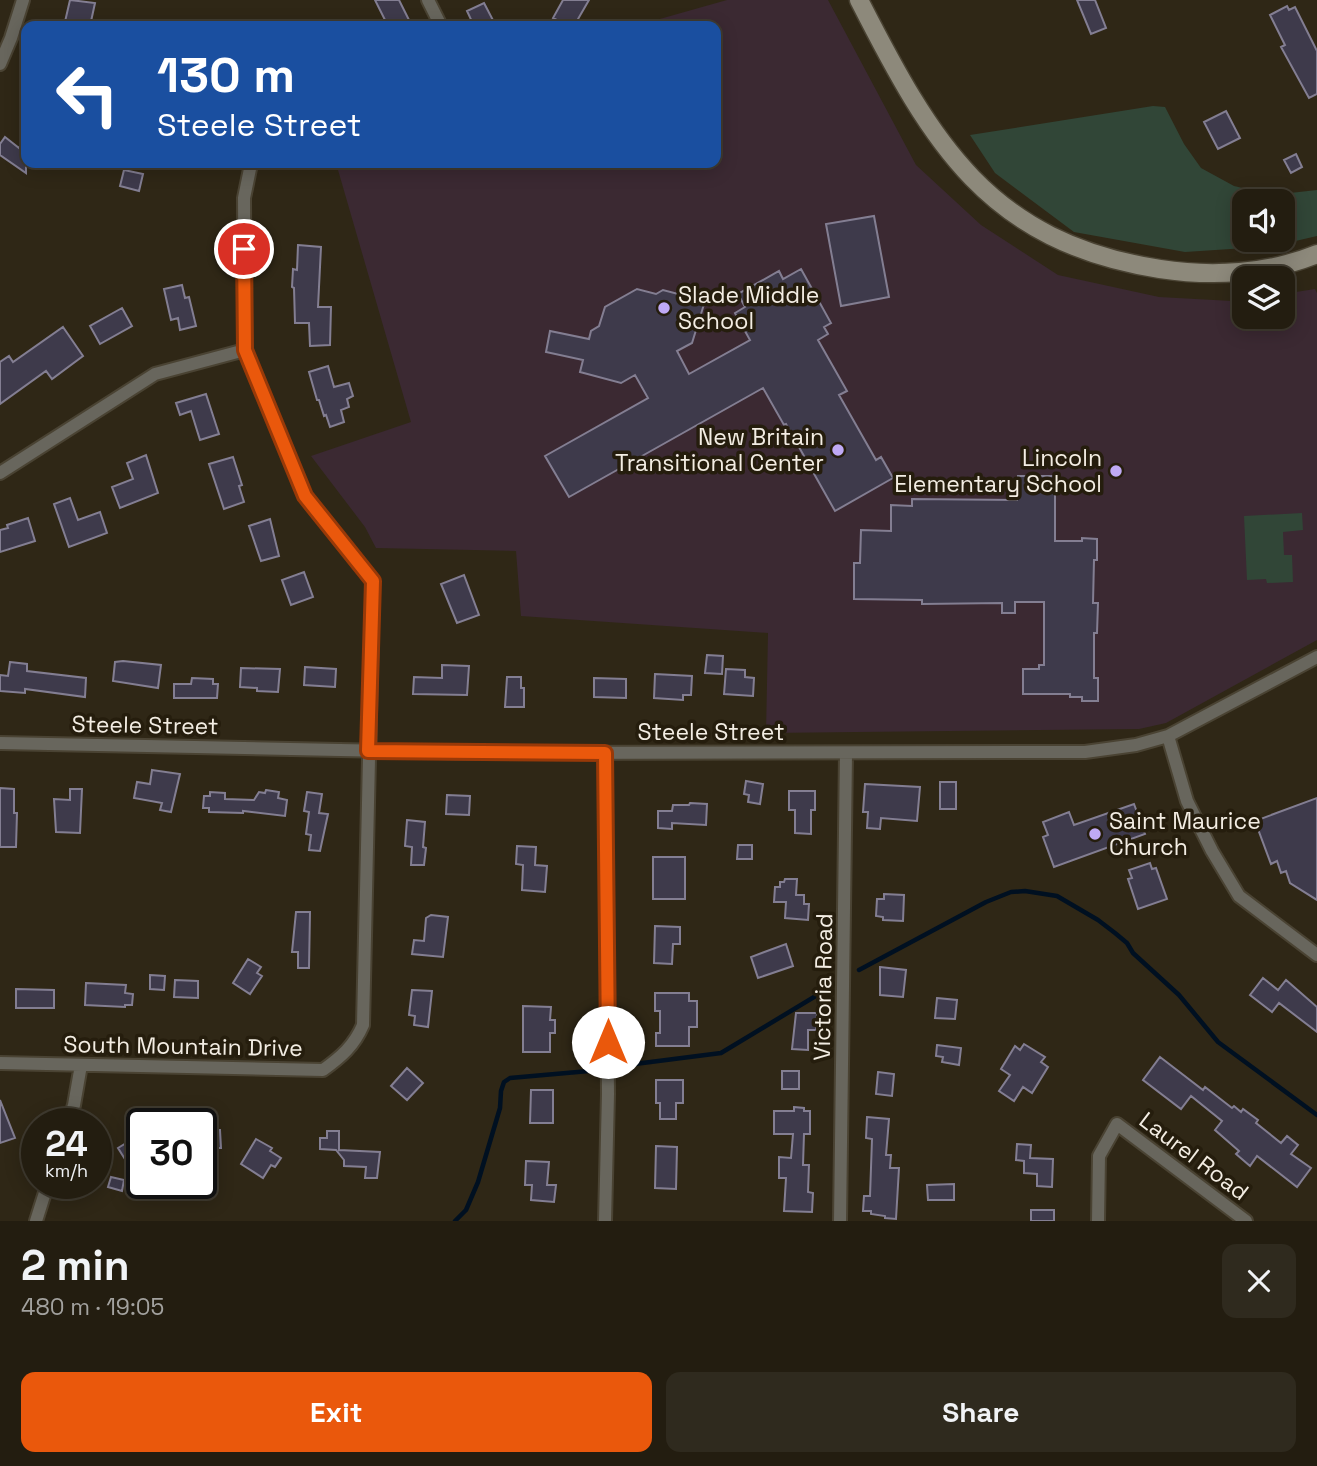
<!DOCTYPE html>
<html lang="en">
<head>
<meta charset="utf-8">
<style>
	body { margin:0; font-family:"Space Grotesk",sans-serif; background:#2f2a1e; color:#f1f3f6; height:100vh; display:flex; flex-direction:column; font-size:26px; white-space:nowrap }
	* { box-sizing:border-box; margin:0 }
	p { font-size:23px; color:#a3a29f }
	.icon { flex:none; width:38px; height:38px; fill:none; stroke:currentColor; stroke-width:2; stroke-linecap:round; stroke-linejoin:round }
	.map { position:relative; height:1221px; overflow:hidden }
	.panel { display:flex; flex-direction:column; background:#231d10; flex:1 }
	.panel>* { flex:none }
	.hud { position:absolute; left:21px; top:21px; width:700px; height:147px; border-radius:14px; box-shadow:0 4px 18px #0003,0 0 0 2px #403b30; background:#1a4fa0; color:#fff; overflow:hidden }
	.controls { position:absolute; left:1232px; top:189px; display:grid; gap:14px }
	.controls a { display:grid; place-items:center; width:63px; height:63px; border-radius:14px; background:#231d10; box-shadow:0 4px 18px #0003,0 0 0 2px #403b30; font-size:35px }
	.speed { position:absolute; left:21px; top:1108px; display:flex; gap:14px; font-size:35px; font-weight:700; text-align:center }
	.speed>* { display:grid; place-content:center; width:91px; height:91px; border-radius:50%; background:#231d10; box-shadow:0 4px 18px #0003,0 0 0 2px #403b30; line-height:1 }
	.speed small { font-size:18px; font-weight:400 }
	.speed .limit { border:4px solid #111; border-radius:10px; background:#fff; color:#111 }
	.pin { position:absolute; display:grid; place-items:center; width:60px; height:60px; color:#fff; margin:-30px; border:4px solid #fff; border-radius:50%; box-shadow:0 2px 7px #0007 }
	.me { position:absolute; width:77px; margin:-38px; rotate:0deg; stroke-linejoin:round; filter:drop-shadow(0 0 5px #0008) }
	.turn { display:flex; align-items:center; gap:24px; height:147px; padding:0 21px; font-size:32px }
	.turn .icon { width:91px; height:91px; stroke-width:2.5 }
	.turn b { display:block; font-size:49px; line-height:60px }
	.round { display:grid; place-items:center; flex:none; width:74px; height:74px; border-radius:14px; background:#2f2a1e }
	.head { display:flex; align-items:center; justify-content:space-between; height:119px; padding:0 21px }
	h1 { font-size:42px; font-weight:700; line-height:52px }
	.action { display:flex; gap:14px; margin-top:auto; padding:14px 21px }
	.action a { flex:1; height:80px; border-radius:14px; background:#ea580c; color:#fff; font-size:28px; font-weight:700; line-height:80px; text-align:center }
	.action a+a { background:#2f2a1e; color:#f1f3f6 }
	.map>svg:first-child { display:block }
	.education { fill:#3b2932 }
	.green { fill:#314637; fill-rule:evenodd }
	.lines { fill:none; stroke-linecap:round; stroke-linejoin:round }
	.stream { stroke:#001021; stroke-width:4.5 }
	.building { fill:#3e3a4b; stroke:#837e92; stroke-width:2 }
	.street-casing { stroke:#4a4333; stroke-width:16 }
	.secondary-casing { stroke:#4a4333; stroke-width:21 }
	.street { stroke:#68665d; stroke-width:12 }
	.secondary { stroke:#8d897b; stroke-width:18 }
	.route-casing { stroke:#983908; stroke-width:18 }
	.route { stroke:#ea580c; stroke-width:12 }
	.poi-dot { fill:#bfa9f4; stroke:#251d0d; stroke-width:2.5 }
	.labels { text-anchor:middle; dominant-baseline:central; stroke-width:7; stroke-linejoin:round; paint-order:stroke }
	.poi-label { font-size:23px; fill:#f3ede3; stroke:#251d0d; text-anchor:start }
	.street-label { font-size:23px; fill:#f3ede3; stroke:#251d0d }
</style>
</head>
<body>
<div class="map">
<svg width="1317" height="1221" viewBox="0 0 1317 1221">
	<rect width="100%" height="100%" fill="#2f2716"/>
	<path class="education" d="M 727,0 L 828,0 L 916,165 L 981,225 L 1058,275 L 1159,297 L 1232,301 L 1244,299 L 1244,317 L 1283,317 L 1283,294 L 1315,289 L 1317,293 L 1317,640 L 1166,723 L 1139,729 L 766,733 L 768,633 L 521,616 L 516,551 L 376,548 L 365,527 L 311,456 L 411,422 L 336,163 L 716,163 L 716,26 L 635,26 Z"/>
	<path class="green" d="M 1153,106 L 1165,107 L 1184,144 L 1201,168 L 1234,186 L 1272,195 L 1317,190 L 1317,236 L 1274,246 L 1185,252 L 1074,232 L 995,173 L 970,135 ZM 1244,201 L 1283,201 L 1283,240 L 1244,240 Z
		M 1302,513 L 1303,530 L 1283,532 L 1284,555 L 1292,555 L 1293,582 L 1267,583 L 1266,579 L 1247,580 L 1244,516 Z"/>
	<g class="lines">
		<path class="stream" d="M 859,970 L 986,902 L 1011,892 L 1025,891 L 1057,896 L 1098,920 L 1115,933 L 1127,943 L 1133,953 L 1179,995 L 1218,1042 L 1317,1115
			M 627,1065 L 721,1053 L 829,988
			M 455,1221 L 466,1210 L 478,1182 L 500,1108 L 501,1091 L 504,1082 L 510,1078 L 589,1071"/>
	</g>
	<path class="building" d="M 70,0 L 95,3 L 90,26 L 64,26 Z
		M 375,0 L 399,0 L 412,26 L 388,26 Z
		M 563,0 L 589,0 L 574,26 L 568,26 L 553,18 Z
		M 1077,0 L 1095,0 L 1106,28 L 1091,34 Z
		M 484,3 L 496,26 L 474,26 L 467,11 Z
		M 1287,6 L 1289,10 L 1295,7 L 1317,51 L 1317,94 L 1309,98 L 1281,47 L 1285,45 L 1270,15 Z
		M 1226,111 L 1240,138 L 1218,149 L 1204,122 Z
		M 5,137 L 19,148 L 26,138 L 26,173 L 0,155 L 0,144 Z
		M 1296,154 L 1302,167 L 1291,173 L 1284,160 Z
		M 124,170 L 143,174 L 139,191 L 120,186 Z
		M 874,216 L 889,297 L 841,306 L 826,224 Z
		M 298,245 L 321,247 L 318,307 L 331,307 L 330,345 L 310,346 L 309,323 L 295,323 L 294,288 L 292,287 L 293,269 L 297,270 Z
		M 801,269 L 831,323 L 824,327 L 828,334 L 818,340 L 847,391 L 839,395 L 876,460 L 881,457 L 893,478 L 835,511 L 786,424 L 784,425 L 763,388 L 569,497 L 545,456 L 648,398 L 635,375 L 621,383 L 580,372 L 583,360 L 546,352 L 550,331 L 589,339 L 591,331 L 599,326 L 605,307 L 637,289 L 656,294 L 663,290 L 705,301 L 692,343 L 677,351 L 689,374 L 750,340 L 735,313 L 745,307 L 738,294 L 779,271 L 783,279 Z
		M 182,285 L 185,298 L 189,297 L 196,326 L 180,330 L 178,318 L 171,320 L 164,289 Z
		M 122,308 L 132,326 L 100,344 L 90,326 Z
		M 63,327 L 83,356 L 52,379 L 46,371 L 0,404 L 0,362 L 9,356 L 13,362 Z
		M 328,366 L 334,387 L 349,383 L 353,396 L 347,399 L 349,407 L 341,410 L 344,422 L 330,427 L 326,415 L 324,416 L 319,400 L 317,400 L 309,372 Z
		M 206,394 L 219,434 L 200,440 L 191,411 L 180,415 L 176,403 Z
		M 146,455 L 158,493 L 120,508 L 112,487 L 133,479 L 127,463 Z
		M 233,457 L 242,485 L 239,486 L 244,502 L 224,509 L 209,464 Z
		M 1018,476 L 1055,476 L 1055,541 L 1082,541 L 1082,538 L 1097,539 L 1097,560 L 1094,560 L 1093,603 L 1098,603 L 1097,633 L 1094,633 L 1094,678 L 1098,678 L 1098,701 L 1082,701 L 1082,697 L 1070,697 L 1070,694 L 1023,694 L 1023,669 L 1039,669 L 1039,665 L 1044,665 L 1044,602 L 1015,602 L 1015,613 L 1002,613 L 1002,603 L 922,604 L 922,600 L 854,599 L 854,563 L 860,563 L 861,530 L 891,531 L 891,505 L 912,506 L 912,499 L 1017,500 Z
		M 70,498 L 78,520 L 100,512 L 107,533 L 69,547 L 54,504 Z
		M 28,518 L 35,541 L 0,552 L 0,530 L 8,528 L 7,525 Z
		M 270,519 L 279,556 L 261,561 L 249,526 Z
		M 304,572 L 313,597 L 291,605 L 282,580 Z
		M 464,575 L 479,615 L 457,623 L 441,584 Z
		M 707,655 L 723,656 L 722,674 L 705,673 Z
		M 123,661 L 161,665 L 158,688 L 113,681 L 115,662 Z
		M 10,662 L 27,664 L 27,671 L 86,678 L 85,697 L 25,689 L 25,693 L 0,691 L 0,675 L 8,676 Z
		M 442,665 L 469,666 L 467,695 L 413,694 L 414,677 L 442,678 Z
		M 305,667 L 336,669 L 335,687 L 304,685 Z
		M 241,668 L 280,669 L 278,692 L 257,691 L 257,688 L 240,687 Z
		M 726,669 L 745,670 L 745,677 L 754,678 L 753,696 L 724,694 Z
		M 655,674 L 692,676 L 691,695 L 683,695 L 683,700 L 654,698 Z
		M 507,677 L 521,677 L 521,688 L 524,688 L 524,707 L 505,707 Z
		M 192,678 L 213,679 L 213,684 L 218,684 L 217,698 L 174,698 L 174,684 L 191,684 Z
		M 594,678 L 626,679 L 626,698 L 594,697 Z
		M 152,770 L 180,774 L 171,812 L 160,810 L 162,803 L 134,798 L 137,782 L 150,784 Z
		M 746,781 L 763,784 L 760,804 L 748,802 L 749,795 L 744,794 Z
		M 940,782 L 956,782 L 956,809 L 940,809 Z
		M 865,784 L 920,787 L 917,821 L 881,818 L 880,829 L 867,828 L 868,812 L 863,812 Z
		M 0,788 L 14,789 L 14,813 L 17,813 L 16,847 L 0,847 Z
		M 70,789 L 82,789 L 80,833 L 56,832 L 54,799 L 70,800 Z
		M 266,790 L 279,792 L 278,798 L 287,800 L 285,816 L 243,811 L 243,813 L 209,812 L 209,808 L 203,808 L 204,796 L 210,796 L 210,792 L 225,793 L 225,799 L 254,800 L 259,792 L 265,793 Z
		M 789,791 L 815,791 L 815,810 L 811,810 L 811,834 L 795,833 L 795,810 L 789,810 Z
		M 307,792 L 322,794 L 319,813 L 328,814 L 320,851 L 309,850 L 311,835 L 306,834 L 309,812 L 304,811 Z
		M 447,795 L 470,796 L 469,815 L 446,814 Z
		M 1317,798 L 1317,900 L 1290,883 L 1286,871 L 1281,873 L 1277,861 L 1271,864 L 1255,821 Z
		M 690,803 L 707,804 L 706,825 L 672,823 L 672,829 L 658,828 L 658,811 L 672,811 L 673,805 L 689,805 Z
		M 1134,804 L 1145,834 L 1054,867 L 1043,837 L 1048,835 L 1043,822 L 1069,812 L 1074,825 Z
		M 407,820 L 425,822 L 423,847 L 426,848 L 424,865 L 411,865 L 412,847 L 405,846 Z
		M 738,845 L 752,845 L 752,859 L 737,859 Z
		M 517,846 L 536,847 L 535,865 L 547,866 L 545,892 L 522,890 L 523,865 L 516,864 Z
		M 653,857 L 685,857 L 685,899 L 653,899 Z
		M 1150,863 L 1152,869 L 1156,868 L 1167,899 L 1138,909 L 1128,879 L 1132,878 L 1129,870 Z
		M 785,879 L 797,879 L 796,895 L 804,895 L 804,904 L 809,904 L 808,920 L 785,918 L 786,902 L 774,902 L 775,887 L 780,887 L 780,882 L 784,882 Z
		M 884,894 L 904,895 L 903,921 L 883,920 L 883,917 L 876,916 L 877,899 L 884,899 Z
		M 296,912 L 310,912 L 309,968 L 298,968 L 298,952 L 292,952 Z
		M 431,915 L 448,917 L 443,957 L 412,954 L 414,940 L 424,941 L 426,918 Z
		M 655,926 L 680,927 L 680,944 L 673,944 L 672,964 L 654,963 Z
		M 786,944 L 793,966 L 758,978 L 751,957 Z
		M 248,959 L 261,967 L 257,973 L 262,976 L 250,994 L 233,983 Z
		M 880,967 L 906,970 L 903,997 L 880,995 Z
		M 150,975 L 165,976 L 164,990 L 150,989 Z
		M 1263,978 L 1278,990 L 1286,980 L 1317,1007 L 1317,1032 L 1279,1003 L 1272,1012 L 1250,995 Z
		M 175,980 L 198,981 L 198,998 L 174,997 Z
		M 86,983 L 126,985 L 125,993 L 133,994 L 132,1005 L 125,1005 L 125,1007 L 85,1005 Z
		M 16,989 L 54,990 L 54,1008 L 16,1008 Z
		M 412,990 L 432,991 L 428,1027 L 414,1025 L 415,1016 L 409,1015 Z
		M 655,993 L 689,993 L 689,1001 L 697,1001 L 697,1027 L 689,1027 L 689,1046 L 656,1046 L 656,1033 L 660,1033 L 660,1011 L 655,1011 Z
		M 937,998 L 957,1000 L 955,1019 L 935,1018 Z
		M 523,1006 L 551,1007 L 550,1020 L 555,1020 L 555,1033 L 550,1033 L 550,1052 L 523,1052 Z
		M 796,1013 L 817,1013 L 816,1030 L 808,1030 L 808,1050 L 792,1049 Z
		M 1024,1044 L 1045,1057 L 1041,1062 L 1048,1067 L 1032,1093 L 1023,1087 L 1014,1101 L 999,1091 L 1010,1075 L 1001,1069 L 1015,1046 L 1020,1050 Z
		M 937,1045 L 961,1048 L 959,1065 L 942,1062 L 943,1057 L 936,1056 Z
		M 1160,1057 L 1203,1090 L 1205,1087 L 1232,1108 L 1234,1106 L 1241,1112 L 1243,1109 L 1258,1120 L 1256,1123 L 1281,1143 L 1287,1136 L 1298,1145 L 1291,1154 L 1311,1168 L 1297,1187 L 1257,1156 L 1250,1166 L 1236,1154 L 1239,1151 L 1215,1130 L 1222,1121 L 1191,1096 L 1181,1109 L 1143,1080 Z
		M 407,1068 L 423,1083 L 407,1100 L 391,1086 Z
		M 782,1071 L 799,1071 L 799,1089 L 782,1089 Z
		M 878,1072 L 894,1074 L 892,1096 L 876,1094 Z
		M 656,1080 L 683,1080 L 683,1103 L 676,1103 L 676,1119 L 660,1119 L 660,1103 L 656,1103 Z
		M 531,1090 L 553,1090 L 553,1123 L 530,1123 Z
		M 0,1100 L 15,1138 L 0,1143 Z
		M 794,1107 L 804,1108 L 804,1111 L 810,1111 L 810,1134 L 804,1134 L 803,1165 L 809,1165 L 808,1192 L 813,1193 L 812,1212 L 784,1211 L 786,1178 L 779,1178 L 779,1157 L 791,1158 L 793,1134 L 774,1134 L 774,1111 L 794,1111 Z
		M 867,1117 L 889,1119 L 886,1155 L 891,1155 L 890,1168 L 899,1168 L 896,1219 L 885,1218 L 885,1216 L 871,1214 L 871,1211 L 863,1211 L 864,1196 L 870,1196 L 872,1139 L 866,1138 Z
		M 201,1130 L 220,1130 L 221,1148 L 201,1148 Z
		M 327,1131 L 339,1131 L 339,1150 L 380,1152 L 377,1178 L 365,1178 L 366,1167 L 344,1166 L 344,1160 L 336,1150 L 320,1149 L 320,1138 L 327,1138 Z
		M 138,1136 L 142,1143 L 142,1156 L 128,1164 L 118,1148 Z
		M 256,1139 L 272,1148 L 270,1151 L 281,1158 L 275,1167 L 271,1165 L 263,1178 L 241,1164 Z
		M 1017,1144 L 1031,1145 L 1030,1158 L 1053,1159 L 1052,1187 L 1037,1186 L 1037,1174 L 1024,1173 L 1024,1161 L 1016,1160 Z
		M 656,1146 L 677,1147 L 676,1189 L 655,1188 Z
		M 526,1161 L 549,1162 L 547,1185 L 556,1185 L 554,1202 L 531,1200 L 532,1185 L 525,1185 Z
		M 111,1177 L 124,1180 L 122,1191 L 108,1187 Z
		M 954,1184 L 954,1200 L 928,1200 L 927,1185 Z
		M 1031,1210 L 1054,1210 L 1054,1221 L 1031,1221 Z"/>
	<g class="lines">
		<g class="street-casing">
			<path id="street" d="M 428,0 L 441,26
				M 0,64 L 11,38 L 23,0
				M 0,473 L 155,374 L 245,350
				M 1168,736 L 1187,801 L 1212,851 L 1239,896 L 1317,955
				M 0,743 L 487,753 L 1085,752 L 1136,745 L 1168,736 L 1317,657
				M 0,1063 L 323,1070 C 341,1057 354,1046 363,1025 L 373,581 L 305,496 L 245,350 L 244,198 L 251,164
				M 68,1124 L 74,1105 L 81,1065
				M 36,1221 L 48,1183
				M 605,1221 L 608,1094 L 605,753
				M 840,1221 L 846,753
				M 1098,1221 L 1099,1156 L 1117,1124 L 1246,1221"/>
		</g>
		<g class="secondary-casing">
			<path id="secondary" d="M 859,0 C 932,143 988,242 1160,269 C 1212,277 1268,274 1317,254"/>
		</g>
		<use href="#street" class="street"/>
		<use href="#secondary" class="secondary"/>
	</g>
	<g class="lines">
		<g class="route-casing">
			<path id="route" d="M 244,249 L 245,350 L 305,496 L 373,581 L 368,751 L 605,753 L 608,1042"/>
		</g>
		<use href="#route" class="route"/>
	</g>
	<g class="poi-dot">
		<circle cx="664" cy="308" r="7"/>
		<circle cx="838" cy="450" r="7"/>
		<circle cx="1116" cy="471" r="7"/>
		<circle cx="1095" cy="834" r="7"/>
	</g>
	<g class="labels">
		<g class="poi-label">
			<text x="678" y="295">Slade Middle<tspan x="678" dy="26">School</tspan></text>
			<text x="824" y="437" text-anchor="end">New Britain<tspan x="824" dy="26">Transitional Center</tspan></text>
			<text x="1102" y="458" text-anchor="end">Lincoln<tspan x="1102" dy="26">Elementary School</tspan></text>
			<text x="1109" y="821">Saint Maurice<tspan x="1109" dy="26">Church</tspan></text>
		</g>
		<g class="street-label">
			<text transform="translate(145 725) rotate(1)">Steele Street</text>
			<text x="711" y="732">Steele Street</text>
			<text transform="translate(823 987) rotate(-89)">Victoria Road</text>
			<text transform="translate(183 1046) rotate(1)">South Mountain Drive</text>
			<text transform="translate(1194 1156) rotate(37)">Laurel Road</text>
		</g>
	</g>
</svg>
<div class="controls">
<a><svg class="icon" aria-label="sound" viewBox="0 0 24 24"><path d="M4 9h4l5-4v14l-5-4H4zM17 9q2 3 0 6"/></svg></a>
<a><svg class="icon" aria-label="layers" viewBox="0 0 24 24"><path d="M12 4l9 5-9 5-9-5zM3 14l9 5 9-5"/></svg></a>
</div>
<div class="speed"><div>24<small>km/h</small></div><div class="limit">30</div></div>
<div class="pin" style="left:244px;top:249px;background:#d93025"><svg class="icon" aria-label="arrive" viewBox="0 0 24 24"><path d="M6 21V4h12l-3 4 3 4H6"/></svg></div>
<svg class="me" style="left:608px;top:1042px" viewBox="-20 -20 40 40"><circle r="19" fill="#fff"/><path d="M0-13L10 11 0 6-10 11z" fill="#ea580c"/></svg>
<div class="hud">
<div class="turn"><svg class="icon" aria-label="left" viewBox="0 0 24 24"><path d="M17 20v-9H6M10 6l-5 5 5 5"/></svg><div><b>130 m</b>Steele Street</div></div>
</div>
</div>
<section class="panel">
<div class="head"><div><h1>2 min</h1><p>480 m · 19:05</p></div><a class="round"><svg class="icon" aria-label="close" viewBox="0 0 24 24"><path d="M6 6l12 12M18 6L6 18"/></svg></a></div>
<div class="action"><a>Exit</a><a>Share</a></div>
</section>
</body>
</html>
